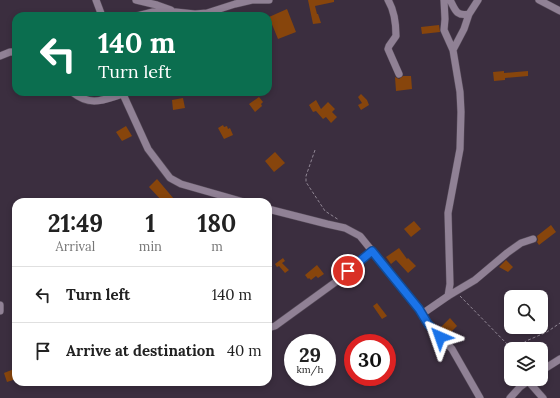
<!DOCTYPE html>
<html lang="en">
<head>
<meta charset="utf-8">
<style>
	body { margin:0; font-family:Lora,serif; background:#f6f6f6; color:#222; height:100vh; display:flex; flex-direction:column; font-size:15px; white-space:nowrap }
	* { box-sizing:border-box; margin:0 }
	p { font-size:13px; color:#767676 }
	.icon { flex:none; width:22px; height:22px; fill:none; stroke:currentColor; stroke-width:2; stroke-linecap:round; stroke-linejoin:round }
	.map { position:relative; flex:1; overflow:hidden }
	.drawer { position:absolute; left:12px; top:198px; width:260px; height:188px; display:flex; flex-direction:column; background:#fff; border-radius:12px; box-shadow:0 2px 6px #0003 }
	.drawer>* { flex:none }
	.banner { position:absolute; left:12px; top:12px; width:260px; height:84px; border-radius:12px; box-shadow:0 2px 6px #0003; background:#0b6e4f; color:#fff; overflow:hidden }
	.controls { position:absolute; left:504px; top:290px; display:grid; gap:8px }
	.controls a { display:grid; place-items:center; width:44px; height:44px; border-radius:8px; background:#fff; box-shadow:0 2px 6px #0003; font-size:20px }
	.speed { position:absolute; left:284px; top:334px; display:flex; gap:8px; font-size:20px; font-weight:700; text-align:center }
	.speed>* { display:grid; place-content:center; width:52px; height:52px; border-radius:50%; background:#fff; box-shadow:0 2px 6px #0003; line-height:1 }
	.speed small { font-size:10px; font-weight:400 }
	.speed .limit { border:6px solid #d22; background:#fff; color:#111 }
	.pin { position:absolute; display:grid; place-items:center; width:34px; height:34px; color:#fff; margin:-17px; border:2px solid #fff; border-radius:50%; box-shadow:0 1px 4px #0007 }
	.me { position:absolute; width:44px; margin:-22px; rotate:317deg; stroke-linejoin:round; filter:drop-shadow(0 0 3px #0008) }
	.turn { display:flex; align-items:center; gap:14px; height:84px; padding:0 20px; font-size:18px }
	.turn .icon { width:52px; height:52px; stroke-width:2.5 }
	.turn b { display:block; font-size:28px; line-height:34px }
	.eta { display:flex; justify-content:space-evenly; align-items:center; height:68px; text-align:center }
	.eta b { font-size:24px; font-weight:800; line-height:28px }
	ul { padding:0; list-style:none }
	li { display:flex; align-items:center; gap:12px; height:56px; padding:0 20px; border-top:1px solid #e0e0e0 }
	li div { flex:1 }
	li b { display:block; font-size:15px }
	li em { font-style:normal }
	.map>svg:first-child { display:block }
	.building { fill:#87450c }
	.lines { fill:none; stroke-linecap:round; stroke-linejoin:round }
	.minor-casing { stroke:#564b59; stroke-width:8 }
	.path { stroke:#918795; stroke-width:1; stroke-dasharray:3 2; stroke-linecap:butt }
	.minor { stroke:#908195; stroke-width:7 }
	.route-casing { stroke:#114b97; stroke-width:10 }
	.route { stroke:#1a73e8; stroke-width:7 }
</style>
</head>
<body>
<div class="map">
<svg width="560" height="398" viewBox="0 0 560 398">
	<rect width="100%" height="100%" fill="#3b2e3f"/>
	<path class="building" d="M 308,0 L 334,0 L 334,2 L 315,6 L 317,14 L 318,14 L 321,23 L 313,24 Z
		M 287,9 L 296,32 L 278,39 L 269,17 Z
		M 439,25 L 440,32 L 422,34 L 421,27 Z
		M 504,71 L 504,73 L 528,71 L 528,76 L 505,78 L 505,80 L 494,81 L 493,72 Z
		M 403,76 L 411,76 L 412,89 L 396,91 L 395,77 L 399,79 Z
		M 361,94 L 367,100 L 369,105 L 361,110 L 358,105 L 362,103 L 358,97 Z
		M 259,97 L 263,102 L 261,104 L 262,106 L 255,112 L 249,104 Z
		M 183,98 L 185,108 L 173,110 L 172,100 Z
		M 316,100 L 321,109 L 328,102 L 335,109 L 332,112 L 337,117 L 331,123 L 326,117 L 323,119 L 316,111 L 313,112 L 309,105 Z
		M 223,125 L 224,127 L 227,126 L 228,129 L 230,128 L 233,135 L 224,139 L 218,128 Z
		M 126,126 L 132,136 L 122,141 L 116,132 Z
		M 275,152 L 285,163 L 274,172 L 265,161 Z
		M 157,179 L 174,199 L 171,202 L 163,202 L 149,187 Z
		M 414,221 L 421,229 L 411,237 L 404,229 Z
		M 551,225 L 556,232 L 539,245 L 537,242 L 538,240 L 537,236 Z
		M 399,248 L 407,259 L 408,258 L 416,266 L 408,273 L 396,260 L 391,264 L 386,257 Z
		M 283,258 L 285,261 L 282,263 L 289,270 L 285,273 L 279,266 L 277,267 L 275,264 Z
		M 506,260 L 513,267 L 508,272 L 499,267 Z
		M 317,265 L 324,274 L 318,278 L 316,276 L 311,280 L 309,278 L 308,279 L 305,275 Z
		M 377,303 L 387,316 L 382,319 L 373,306 Z
		M 450,318 L 457,326 L 449,334 L 441,327 Z
		M 14,369 L 16,379 L 7,382 L 4,373 Z"/>
	<g class="lines">
		<g class="minor-casing">
			<path id="minor" d="M 96,0 L 102,16
				M 136,0 L 157,5 L 171,10
				M 388,0 C 394,10 396,24 396,36 L 389,46 L 388,49 L 399,74
				M 444,0 L 445,19 L 444,30 L 453,50 L 460,92 L 461,112 L 460,149 L 448,213 L 450,284 L 448,296
				M 450,0 C 455,9 456,17 469,14 L 478,0
				M 539,0 L 560,11
				M 137,16 L 153,12 L 166,11 L 195,14 L 207,13 L 235,4 L 252,0 L 269,0
				M 453,50 L 464,29 L 469,14
				M 0,56 L 10,52 L 16,52
				M 72,92 C 91,107 103,100 123,94
				M 122,92 L 148,149 L 170,178 L 181,184 L 244,202
				M 268,209 L 327,224 L 345,228 L 360,236 L 419,309 L 428,324 L 452,349 L 480,398
				M 0,305 L 0,311
				M 422,314 L 448,296 L 475,280 L 507,253 L 521,243 L 533,239
				M 268,328 L 275,326 L 337,281 L 372,251
				M 541,371 L 560,359
				M 528,381 L 543,398
				M 510,398 L 520,387 L 531,379"/>
		</g>
		<path class="path" d="M 315,150 L 306,176 L 306,182 L 325,211 L 339,220
			M 460,296 L 512,349
			M 520,346 L 526,341 L 547,332 L 560,323
			M 512,347 L 520,346 L 534,349
			M 541,354 L 548,360"/>
		<use href="#minor" class="minor"/>
	</g>
	<g class="lines">
		<g class="route-casing">
			<path id="route" d="M 348,271 L 372,251 L 419,309 L 428,324 L 440,337"/>
		</g>
		<use href="#route" class="route"/>
	</g>
</svg>
<div class="controls">
<a><svg class="icon" aria-label="search" viewBox="0 0 24 24"><circle cx="10" cy="10" r="6"/><path d="M15 15l6 6"/></svg></a>
<a><svg class="icon" aria-label="layers" viewBox="0 0 24 24"><path d="M12 4l9 5-9 5-9-5zM3 14l9 5 9-5"/></svg></a>
</div>
<div class="speed"><div>29<small>km/h</small></div><div class="limit">30</div></div>
<div class="pin" style="left:348px;top:271px;background:#d93025"><svg class="icon" aria-label="arrive" viewBox="0 0 24 24"><path d="M6 21V4h12l-3 4 3 4H6"/></svg></div>
<svg class="me" style="left:440px;top:337px" viewBox="-20 -20 40 40"><path d="M0-17L14 15 0 8-14 15z" fill="#1a73e8" stroke="#fff" stroke-width="4"/></svg>
<div class="banner">
<div class="turn"><svg class="icon" aria-label="left" viewBox="0 0 24 24"><path d="M17 20v-9H6M10 6l-5 5 5 5"/></svg><div><b>140 m</b>Turn left</div></div>
</div>
<section class="drawer">
<div class="eta">
<div><b>21:49</b><p>Arrival</p></div>
<div><b>1</b><p>min</p></div>
<div><b>180</b><p>m</p></div>
</div>
<ul>
<li><svg class="icon" aria-label="left" viewBox="0 0 24 24"><path d="M17 20v-9H6M10 6l-5 5 5 5"/></svg><div><b>Turn left</b></div><em>140 m</em></li>
<li><svg class="icon" aria-label="arrive" viewBox="0 0 24 24"><path d="M6 21V4h12l-3 4 3 4H6"/></svg><div><b>Arrive at destination</b></div><em>40 m</em></li>
</ul>
</section>
</div>
</body>
</html>
